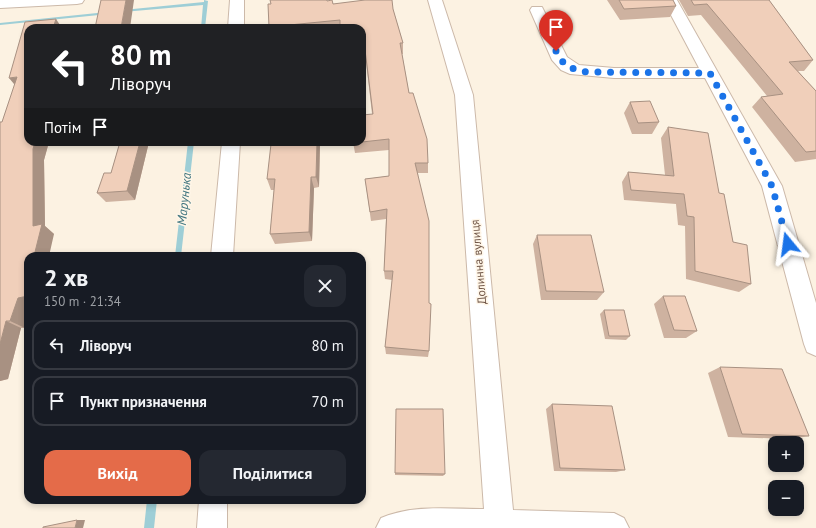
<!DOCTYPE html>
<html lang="uk">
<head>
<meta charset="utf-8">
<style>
	body { margin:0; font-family:"PT Sans",sans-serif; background:#242831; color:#f1f3f6; height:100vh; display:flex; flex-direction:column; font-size:15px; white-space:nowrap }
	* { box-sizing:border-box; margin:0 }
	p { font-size:13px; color:#9ea1a6 }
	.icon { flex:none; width:22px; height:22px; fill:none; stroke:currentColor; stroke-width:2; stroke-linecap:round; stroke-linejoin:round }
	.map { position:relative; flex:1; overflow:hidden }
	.details { position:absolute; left:24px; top:252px; width:342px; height:252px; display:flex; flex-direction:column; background:#171b24; border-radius:12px; box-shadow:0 2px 6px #0003 }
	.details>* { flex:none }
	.banner { position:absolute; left:24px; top:24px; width:342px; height:122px; border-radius:12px; box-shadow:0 2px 6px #0003; background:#202124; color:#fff; overflow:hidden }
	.controls { position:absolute; left:768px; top:436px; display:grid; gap:8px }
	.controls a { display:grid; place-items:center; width:36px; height:36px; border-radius:8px; background:#171b24; box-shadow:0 2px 6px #0003; font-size:20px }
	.pin { position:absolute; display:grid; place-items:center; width:34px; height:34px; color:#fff; margin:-41px -17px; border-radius:50% 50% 50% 0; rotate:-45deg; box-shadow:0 0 4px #0007 }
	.pin .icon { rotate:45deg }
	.me { position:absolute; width:44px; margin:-22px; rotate:344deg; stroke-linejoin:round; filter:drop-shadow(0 0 3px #0008) }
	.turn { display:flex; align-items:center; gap:14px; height:84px; padding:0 20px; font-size:18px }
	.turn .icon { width:52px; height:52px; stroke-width:2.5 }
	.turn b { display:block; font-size:28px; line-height:34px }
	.then { display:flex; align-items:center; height:38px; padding:0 20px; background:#0003; gap:8px; font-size:15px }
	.round { display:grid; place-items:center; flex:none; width:42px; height:42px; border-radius:12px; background:#242831 }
	.summary { display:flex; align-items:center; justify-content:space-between; height:68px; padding:0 20px }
	h1 { font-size:24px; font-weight:600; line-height:30px }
	.primary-button { display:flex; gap:8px; margin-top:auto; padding:8px 20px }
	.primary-button a { flex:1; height:46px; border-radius:12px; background:#e46b49; color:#fff; font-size:16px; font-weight:600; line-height:46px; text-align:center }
	.primary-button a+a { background:#242831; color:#f1f3f6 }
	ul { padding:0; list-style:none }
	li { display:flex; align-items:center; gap:12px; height:50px; margin:0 8px 6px; padding:0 12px; border:2px solid #363941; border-radius:12px }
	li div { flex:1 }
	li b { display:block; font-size:15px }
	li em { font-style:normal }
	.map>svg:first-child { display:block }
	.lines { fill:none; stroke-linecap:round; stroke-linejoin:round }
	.stream { fill:#9eced6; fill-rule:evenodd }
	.minor-casing { stroke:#ccb9a9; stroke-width:2 }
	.minor { fill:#fff; fill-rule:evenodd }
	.wall { fill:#ceb2a0 }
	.shaded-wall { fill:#a89182 }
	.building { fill:#f0cfba; stroke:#a89182 }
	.route { stroke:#1a73e8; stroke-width:7; stroke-dasharray:0 12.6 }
	.labels { text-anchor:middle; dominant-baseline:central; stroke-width:3; stroke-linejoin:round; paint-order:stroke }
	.street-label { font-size:12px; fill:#725849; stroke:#fff6e8 }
	.water-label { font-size:13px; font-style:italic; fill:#40757f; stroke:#fff6e8 }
</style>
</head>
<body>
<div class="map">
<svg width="816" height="528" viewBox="0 0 816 528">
	<rect width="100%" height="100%" fill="#fcf2e2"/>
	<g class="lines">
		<path class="stream" d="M 204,0 L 208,1 L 205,28 L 201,28 L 203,5 L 123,12 L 121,11 L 123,10 L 204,2 Z
			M 107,12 L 109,12 L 109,14 L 0,25 L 0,23 Z
			M 188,142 L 194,142 L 181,256 L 175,256 Z
			M 147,500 L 157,500 L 154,528 L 144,528 Z"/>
		<g class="minor-casing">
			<path id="minor" d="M 0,0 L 84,0 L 82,3 L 77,4 L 0,8 Z
				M 230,0 L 244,0 L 244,28 L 228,28 Z
				M 428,0 L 442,0 L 473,95 L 513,510 L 614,513 L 624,518 L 629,528 L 376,528 L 381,518 C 413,504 450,509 484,509 L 455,95 Z
				M 663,0 L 677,0 L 782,186 L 816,303 L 816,356 L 807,352 L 804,344 L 762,186 L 705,78 L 614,78 L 570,74 L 561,70 L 552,60 L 530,10 L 532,7 L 542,7 L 567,57 L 579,65 L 614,68 L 699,68 Z
				M 222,142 L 240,142 L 233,256 L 211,256 Z
				M 199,500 L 227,500 L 227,528 L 197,528 Z"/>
		</g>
		<use href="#minor" class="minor"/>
	</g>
	<path class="wall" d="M 607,0 L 673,0 L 676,6 L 670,17 L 620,20 Z
		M 679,0 L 769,0 L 813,60 L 804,71 L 798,71 L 816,91 L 816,159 L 795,162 L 752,107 L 761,97 L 767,96 L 701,15 L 688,16 Z
		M 328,1 L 333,4 L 393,9 L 403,43 L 403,54 L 402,54 L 409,93 L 428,163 L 428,173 L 418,173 L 429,351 L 428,357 L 386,354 L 385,347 L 392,280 L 385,279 L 384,271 L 386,219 L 371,221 L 365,179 L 389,176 L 389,150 L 355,153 L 353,142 L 372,114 L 366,61 L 362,62 L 362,28 L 269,28 L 269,27 Z
		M 25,22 L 28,142 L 49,142 L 44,160 L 45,226 L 54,234 L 28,256 L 25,328 L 21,328 L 8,379 L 0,381 L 2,122 L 15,85 Z
		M 630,102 L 659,122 L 652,134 L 632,134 L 624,113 Z
		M 668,127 L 719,193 L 733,242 L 751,284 L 739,292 L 686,279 L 685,226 L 678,225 L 676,204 L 624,200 L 622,182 L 628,172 L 665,175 L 661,138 Z
		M 120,142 L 149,142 L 135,200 L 106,202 L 97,193 L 111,173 Z
		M 320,142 L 319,187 L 314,188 L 312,241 L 275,244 L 270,234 L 274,190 L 271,190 L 267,179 L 277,143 Z
		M 537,235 L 604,292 L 597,300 L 541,300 L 533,244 Z
		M 663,296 L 697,331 L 686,338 L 664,338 L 654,304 Z
		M 604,310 L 630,336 L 626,340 L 605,339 L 600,314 Z
		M 720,367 L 809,436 L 792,439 L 728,437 L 708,373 Z
		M 552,404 L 625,470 L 616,472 L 554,471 L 546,409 Z
		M 395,473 L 445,474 L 443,476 L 395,475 Z"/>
	<path class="shaded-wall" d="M 126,0 L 134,0 L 130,28 L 121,28 Z
		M 56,19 L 62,28 L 53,28 Z
		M 17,77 L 19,90 L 9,78 Z
		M 35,142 L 49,142 L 44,160 L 45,226 L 54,234 L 49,256 L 34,256 L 33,226 L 33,149 Z
		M 140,142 L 149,142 L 135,200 L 127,191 Z
		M 317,142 L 320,142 L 319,187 L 316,177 Z
		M 311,177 L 314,188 L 312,241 L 309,232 Z
		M 28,296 L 28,318 L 25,328 L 10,321 L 18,298 Z
		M 6,321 L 21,328 L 8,379 L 0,381 L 0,344 Z
		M 77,520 L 85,520 L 83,528 L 75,528 Z"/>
	<path class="building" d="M 101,0 L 126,0 L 121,28 L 95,28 Z
		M 270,0 L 327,0 L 327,1 L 332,0 L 333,4 L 365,0 L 392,0 L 393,9 L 403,43 L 400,43 L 409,93 L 413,93 L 427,139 L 428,163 L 415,163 L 429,221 L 429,303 L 431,304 L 429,351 L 385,347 L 393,271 L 384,271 L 387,209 L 370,212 L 365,179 L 389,176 L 389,139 L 362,142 L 362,115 L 373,114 L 365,50 L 362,50 L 362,28 L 340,28 L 340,20 L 269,27 L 268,4 L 271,4 Z
		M 619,0 L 673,0 L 676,6 L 624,9 Z
		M 691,0 L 769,0 L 813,60 L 789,62 L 816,91 L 816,151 L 806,152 L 761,97 L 783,94 L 707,4 L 694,5 Z
		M 56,19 L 53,28 L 28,28 L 28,142 L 35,142 L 33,149 L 33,226 L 42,224 L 34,256 L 28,256 L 28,296 L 18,298 L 10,321 L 6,321 L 0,344 L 0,122 L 2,122 L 17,77 L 9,78 L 25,22 Z
		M 650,101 L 659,122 L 638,123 L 630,102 Z
		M 668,127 L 708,133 L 719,193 L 724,194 L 733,242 L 747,245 L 751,284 L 695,271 L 694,217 L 687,216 L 684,194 L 631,190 L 628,172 L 674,176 Z
		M 120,142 L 140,142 L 127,191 L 97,193 L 104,173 L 111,173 Z
		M 277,142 L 317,142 L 316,177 L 311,177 L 309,232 L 270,234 L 275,179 L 267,179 L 271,144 L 277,143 Z
		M 537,235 L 591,235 L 604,292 L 546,291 Z
		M 663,296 L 685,296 L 697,331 L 674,330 Z
		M 604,310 L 624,310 L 630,336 L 609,336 Z
		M 720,367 L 782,369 L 809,436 L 742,434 Z
		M 552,404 L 612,406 L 625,470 L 560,468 Z
		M 396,409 L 443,409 L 445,474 L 395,473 Z
		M 77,520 L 75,528 L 43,528 L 43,527 Z"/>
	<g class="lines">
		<path class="route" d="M 556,51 C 562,65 571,69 586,72 L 710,73 L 772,186 L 788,244"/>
	</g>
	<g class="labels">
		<g class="street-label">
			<text transform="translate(478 262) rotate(-95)">Долинна вулиця</text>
		</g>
		<g class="water-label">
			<text transform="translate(184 199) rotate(-84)">Марунька</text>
		</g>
	</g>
</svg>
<div class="controls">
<a>+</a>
<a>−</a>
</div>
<div class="pin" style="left:556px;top:51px;background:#d93025"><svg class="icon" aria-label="arrive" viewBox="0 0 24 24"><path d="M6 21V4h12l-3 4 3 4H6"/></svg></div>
<svg class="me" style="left:788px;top:244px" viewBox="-20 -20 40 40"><path d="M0-17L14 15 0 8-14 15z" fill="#1a73e8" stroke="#fff" stroke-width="4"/></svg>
<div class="banner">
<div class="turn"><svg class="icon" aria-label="left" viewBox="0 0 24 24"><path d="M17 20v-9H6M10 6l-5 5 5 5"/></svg><div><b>80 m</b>Ліворуч</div></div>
<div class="then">Потім<svg class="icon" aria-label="arrive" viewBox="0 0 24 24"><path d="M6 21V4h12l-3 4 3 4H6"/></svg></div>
</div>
<section class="details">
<div class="summary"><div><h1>2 хв</h1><p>150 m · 21:34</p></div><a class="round"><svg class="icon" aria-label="close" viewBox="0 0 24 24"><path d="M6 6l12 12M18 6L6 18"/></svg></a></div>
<ul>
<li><svg class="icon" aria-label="left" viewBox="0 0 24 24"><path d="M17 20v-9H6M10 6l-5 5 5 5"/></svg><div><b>Ліворуч</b></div><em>80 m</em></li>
<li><svg class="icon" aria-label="arrive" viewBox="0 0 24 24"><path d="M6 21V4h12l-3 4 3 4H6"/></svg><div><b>Пункт призначення</b></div><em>70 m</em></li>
</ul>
<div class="primary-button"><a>Вихід</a><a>Поділитися</a></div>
</section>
</div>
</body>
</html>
